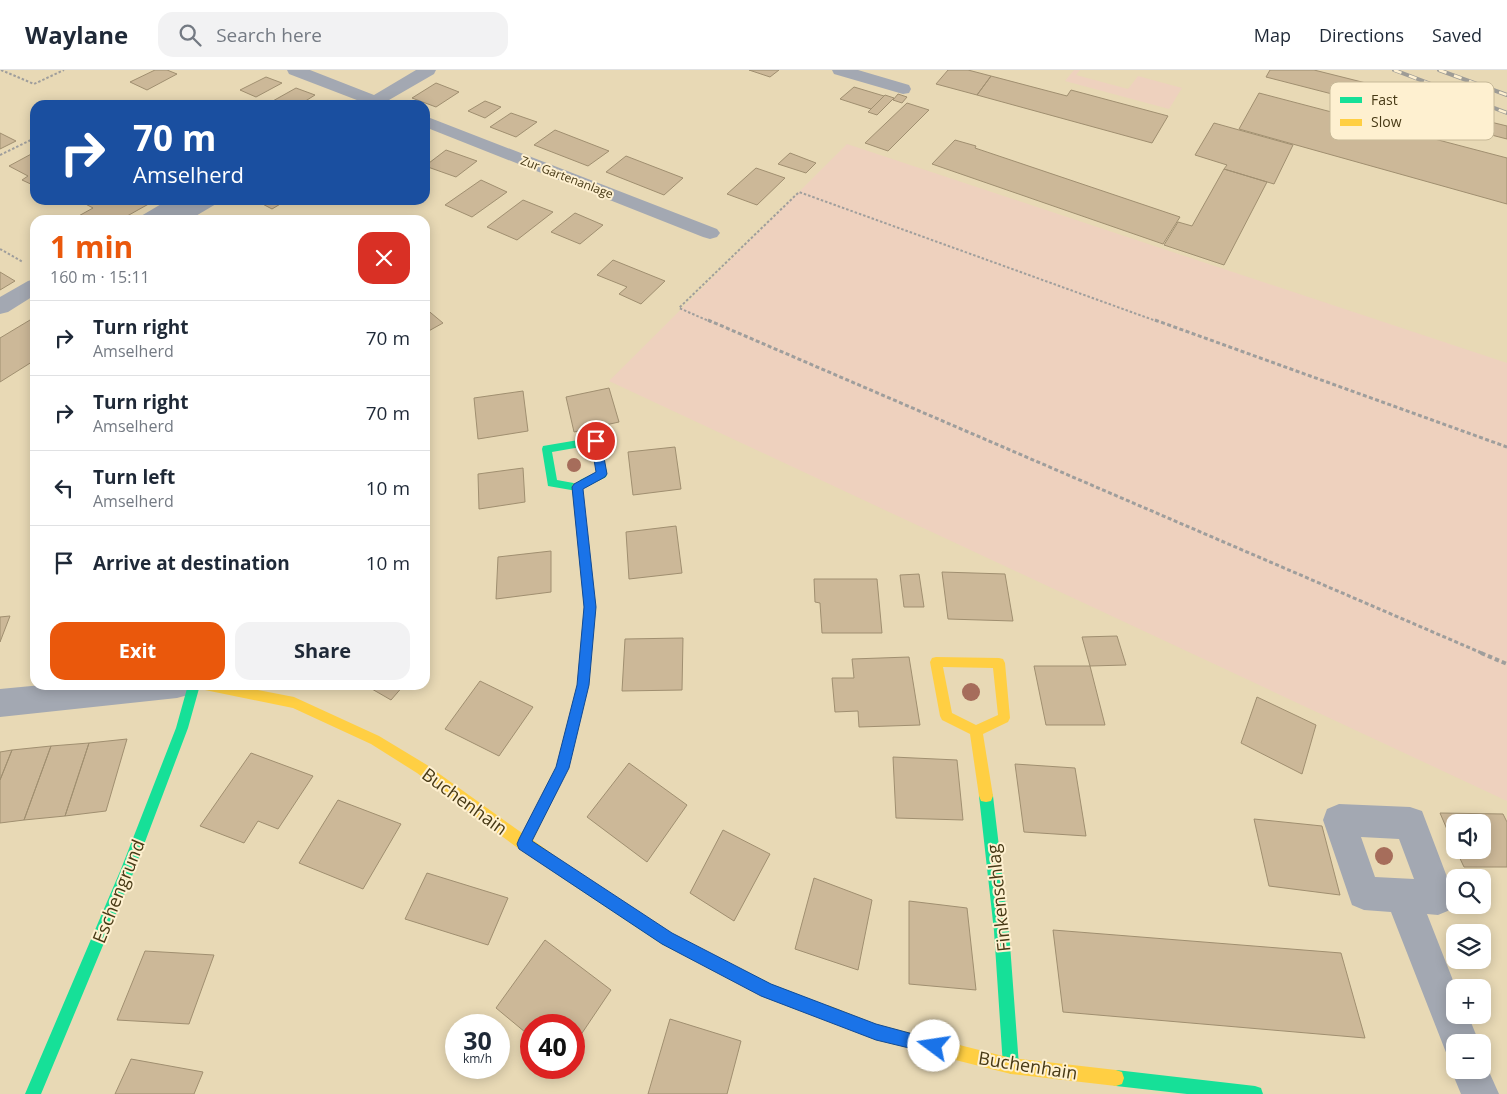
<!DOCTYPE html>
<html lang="en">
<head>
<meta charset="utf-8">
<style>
	body { margin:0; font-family:"Open Sans",sans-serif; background:#f2f2f3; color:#1f2937; height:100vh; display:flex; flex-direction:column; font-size:19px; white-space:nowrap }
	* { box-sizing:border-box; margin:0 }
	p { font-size:16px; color:#747a83 }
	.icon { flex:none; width:28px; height:28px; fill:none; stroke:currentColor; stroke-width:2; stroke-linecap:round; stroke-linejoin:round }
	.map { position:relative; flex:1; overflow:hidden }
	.drawer { position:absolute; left:30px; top:145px; width:400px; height:475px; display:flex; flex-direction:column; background:#fff; border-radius:15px; box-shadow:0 2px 12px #0003 }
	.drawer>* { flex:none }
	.guide { position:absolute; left:30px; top:30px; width:400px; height:105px; border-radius:15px; box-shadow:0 2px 12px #0003; background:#1a4fa0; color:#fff; overflow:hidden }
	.buttons { position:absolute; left:1446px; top:744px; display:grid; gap:10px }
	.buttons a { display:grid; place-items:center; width:45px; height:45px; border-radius:10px; background:#fff; box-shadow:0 2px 12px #0003; font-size:25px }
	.speed { position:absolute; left:445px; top:944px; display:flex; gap:10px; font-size:25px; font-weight:700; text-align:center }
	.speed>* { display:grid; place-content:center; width:65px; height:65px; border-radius:50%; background:#fff; box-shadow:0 2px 12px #0003; line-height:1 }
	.speed small { font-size:12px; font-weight:400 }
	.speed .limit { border:8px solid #d22; background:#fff; color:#111 }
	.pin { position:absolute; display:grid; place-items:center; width:42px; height:42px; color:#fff; margin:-21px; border:2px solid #fff; border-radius:50%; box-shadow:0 1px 5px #0007 }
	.me { position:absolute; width:55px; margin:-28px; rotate:284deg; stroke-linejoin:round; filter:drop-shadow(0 0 4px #0008) }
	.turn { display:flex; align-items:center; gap:18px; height:105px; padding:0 20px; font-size:22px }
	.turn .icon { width:65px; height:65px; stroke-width:2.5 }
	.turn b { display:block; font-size:35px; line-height:42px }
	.round { display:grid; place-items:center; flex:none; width:52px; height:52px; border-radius:15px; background:#f2f2f3 }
	.summary { display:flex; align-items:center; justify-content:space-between; height:85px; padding:0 20px }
	h1 { font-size:30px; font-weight:700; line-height:38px; color:#ea580c }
	.button { display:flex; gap:10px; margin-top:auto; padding:10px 20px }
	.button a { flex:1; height:58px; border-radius:15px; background:#ea580c; color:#fff; font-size:20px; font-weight:700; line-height:58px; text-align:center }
	.button a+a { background:#f2f2f3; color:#1f2937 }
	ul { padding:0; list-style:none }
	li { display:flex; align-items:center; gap:15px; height:75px; padding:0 20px; border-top:1px solid #e0e1e3 }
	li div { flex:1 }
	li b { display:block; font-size:19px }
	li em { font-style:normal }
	header { display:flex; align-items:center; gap:30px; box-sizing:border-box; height:70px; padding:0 25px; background:#fff; border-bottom:1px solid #e0e1e3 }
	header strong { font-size:24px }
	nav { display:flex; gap:28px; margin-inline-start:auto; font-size:18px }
	.search { width:350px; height:45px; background:#f2f2f3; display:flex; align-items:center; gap:12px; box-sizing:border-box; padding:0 18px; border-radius:15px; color:#747a83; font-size:19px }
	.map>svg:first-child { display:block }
	.green { fill:#eed1be }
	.building { fill:#ccb898; stroke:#a08f70 }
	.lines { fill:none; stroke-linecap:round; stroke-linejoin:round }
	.path-far2 { stroke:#9f9e9c; stroke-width:2; stroke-dasharray:2.5 2; stroke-linecap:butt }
	.path-far1 { stroke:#9f9e9c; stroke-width:3; stroke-dasharray:4 2.5; stroke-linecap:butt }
	.path { stroke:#9f9e9c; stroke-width:4; stroke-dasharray:4.5 3; stroke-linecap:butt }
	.street { fill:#a3a8b2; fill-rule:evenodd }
	.fast { fill:#16e098; fill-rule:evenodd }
	.slow { fill:#ffcf43; fill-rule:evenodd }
	.rail-casing { stroke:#9e9c96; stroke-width:4 }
	.rail { stroke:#fef0d0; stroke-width:2.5; stroke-dasharray:8; stroke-linecap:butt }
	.tree { fill:#a66d5b }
	.route { fill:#1a73e8; stroke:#114b97 }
	.labels { text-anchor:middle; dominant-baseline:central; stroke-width:4; stroke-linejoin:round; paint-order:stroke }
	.far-street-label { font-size:12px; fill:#473915; stroke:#fef0d0 }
	.near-street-label { font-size:18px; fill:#473915; stroke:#fef0d0 }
	.key { fill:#fef0d0; stroke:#c7b998; stroke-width:1 }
	.key-label { font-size:14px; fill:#473915 }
</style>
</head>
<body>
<header>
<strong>Waylane</strong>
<div class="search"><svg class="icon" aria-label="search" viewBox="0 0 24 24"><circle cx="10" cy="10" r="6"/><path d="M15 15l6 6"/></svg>Search here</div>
<nav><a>Map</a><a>Directions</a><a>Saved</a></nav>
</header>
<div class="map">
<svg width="1507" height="1024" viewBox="0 0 1507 1024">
	<rect width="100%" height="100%" fill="#e8d9b5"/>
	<path class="green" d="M 1074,0 L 1080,0 L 1076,5 L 1128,19 L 1138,6 L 1182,18 L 1169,39 L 1065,11 Z
		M 847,74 L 1507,293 L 1507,731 L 609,311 Z"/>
	<path class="building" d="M 155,0 L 167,0 L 177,4 L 147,20 L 130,12 Z
		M 749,0 L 779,0 L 770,7 Z
		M 948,0 L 968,0 L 991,6 L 977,25 L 936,14 Z
		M 1270,0 L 1314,0 L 1398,21 L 1396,29 L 1507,56 L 1507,69 L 1266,7 Z
		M 991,6 L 1067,26 L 1071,20 L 1168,46 L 1152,73 L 977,25 Z
		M 266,7 L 282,13 L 256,27 L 240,20 Z
		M 436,13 L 459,22 L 436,37 L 412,28 Z
		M 854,17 L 884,26 L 871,39 L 840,29 Z
		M 296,18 L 315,25 L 299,35 L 277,35 L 271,32 Z
		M 1259,23 L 1507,88 L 1507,134 L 1239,59 Z
		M 898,24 L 907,27 L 902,33 L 893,30 Z
		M 885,25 L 894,28 L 877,45 L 868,42 Z
		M 485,31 L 501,37 L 485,48 L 468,41 Z
		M 907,33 L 929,40 L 888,81 L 865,73 Z
		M 511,43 L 537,52 L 516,67 L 490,57 Z
		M 1214,53 L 1293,75 L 1274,114 L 1224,99 L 1227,95 L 1195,85 Z
		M 555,60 L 609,81 L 588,96 L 534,75 Z
		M 0,63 L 16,71 L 0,79 Z
		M 955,70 L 976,76 L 975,78 L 1180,147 L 1163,174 L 932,94 Z
		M 446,80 L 477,91 L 456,107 L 425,96 Z
		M 35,82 L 35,116 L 22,110 L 28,106 L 9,96 Z
		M 790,83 L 816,93 L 806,103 L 778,94 Z
		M 626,86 L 683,108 L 664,125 L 606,102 Z
		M 756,98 L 785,108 L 757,135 L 727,124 Z
		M 1224,99 L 1267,112 L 1224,195 L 1164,175 L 1178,152 L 1192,156 Z
		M 481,110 L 507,122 L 472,147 L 445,135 Z
		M 78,130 L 152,130 L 154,131 L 120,150 L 78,150 L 75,148 L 93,138 Z
		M 255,130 L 287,130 L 272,139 Z
		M 523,130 L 553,142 L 517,170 L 487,157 Z
		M 575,143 L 603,155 L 580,174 L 551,162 Z
		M 613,190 L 665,211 L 641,234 L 619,224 L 627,217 L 597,205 Z
		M 0,202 L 15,211 L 0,220 Z
		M 425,238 L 443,253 L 425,263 Z
		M 35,247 L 35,290 L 0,312 L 0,268 Z
		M 609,318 L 619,352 L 574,362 L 566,327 Z
		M 523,321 L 528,361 L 478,369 L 474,328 Z
		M 675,377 L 681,419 L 633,425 L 628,382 Z
		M 523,398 L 525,432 L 479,439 L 478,404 Z
		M 676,456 L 682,503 L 629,509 L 626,462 Z
		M 551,481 L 551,522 L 496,529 L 498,487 Z
		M 942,502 L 1005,504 L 1013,551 L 948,549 Z
		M 919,504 L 924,537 L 904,537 L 900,505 Z
		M 814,509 L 877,509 L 882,563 L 822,563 L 820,533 L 815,532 Z
		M 10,546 L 0,572 L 0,547 Z
		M 1117,566 L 1126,595 L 1090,596 L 1082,567 Z
		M 683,568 L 682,620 L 622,621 L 625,569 Z
		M 909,587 L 920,655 L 859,657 L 858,641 L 835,642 L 832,608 L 854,608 L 852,589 Z
		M 1034,596 L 1090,596 L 1105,655 L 1046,655 Z
		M 480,611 L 533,637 L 499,686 L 445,659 Z
		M 365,615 L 404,615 L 391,630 Z
		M 1257,627 L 1316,655 L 1302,704 L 1241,673 Z
		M 127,669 L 106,741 L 65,746 L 89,673 Z
		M 89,673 L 65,746 L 24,750 L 51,676 Z
		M 51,676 L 24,750 L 0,753 L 0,710 L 12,680 Z
		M 12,680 L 0,710 L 0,682 Z
		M 251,683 L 313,706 L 278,759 L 258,751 L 244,773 L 200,756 Z
		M 893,687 L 957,690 L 963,750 L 896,748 Z
		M 629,693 L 687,735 L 647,792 L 587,747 Z
		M 1015,694 L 1075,698 L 1086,766 L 1024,762 Z
		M 338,730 L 401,754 L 363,819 L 299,793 Z
		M 1440,743 L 1503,744 L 1507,752 L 1507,797 L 1464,797 L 1456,780 L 1482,780 L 1482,752 L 1455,752 L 1455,778 Z
		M 1254,749 L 1322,756 L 1340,825 L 1269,816 Z
		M 723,760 L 770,784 L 734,851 L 690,823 Z
		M 427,803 L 508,828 L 488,875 L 405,849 Z
		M 814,808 L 872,830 L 858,900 L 795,879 Z
		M 909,831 L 967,838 L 976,920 L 909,914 Z
		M 1053,860 L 1341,883 L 1365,968 L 1063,942 Z
		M 545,870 L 611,920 L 574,975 L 574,955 L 531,955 L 531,967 L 496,938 Z
		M 145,881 L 214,885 L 189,954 L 117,950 Z
		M 670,949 L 741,971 L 727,1024 L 648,1024 Z
		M 131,989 L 203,1002 L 194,1024 L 115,1024 Z"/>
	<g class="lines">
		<path class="path-far2" d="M 1,0 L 34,14 L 64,0
			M 0,85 L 35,68
			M 0,179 L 23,192
			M 711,252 L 679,238 L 799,122 L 1159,252"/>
		<path class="path-far1" d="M 708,250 L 1484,584
			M 1155,250 L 1507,377"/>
		<path class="path" d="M 1481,583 L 1507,594"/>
		<path class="street" d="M 287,0 L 310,0 L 374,25 L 416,0 L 436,0 L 434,4 L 389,30 L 394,35 L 360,35 L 362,32 L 289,4 Z
			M 832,0 L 858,0 L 909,15 L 911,19 L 909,23 L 903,24 L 834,4 Z
			M 425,46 L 717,159 L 720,163 L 717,167 L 710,169 L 703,167 L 425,57 Z
			M 168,130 L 192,130 L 189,133 L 195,130 L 219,130 L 216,134 L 189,150 L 165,150 L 167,147 L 162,150 L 138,150 L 141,146 Z
			M 35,209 L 35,225 L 8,242 L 0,244 L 0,227 L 28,211 Z
			M 42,615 L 192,615 L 188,625 L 177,628 L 0,647 L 0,619 Z
			M 1339,734 L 1410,737 L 1422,741 L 1455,828 L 1450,840 L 1438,845 L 1427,844 L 1456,918 L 1455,945 L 1468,945 L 1479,972 L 1455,972 L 1455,989 L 1447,985 L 1391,842 L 1364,840 L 1352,835 L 1323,750 L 1327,739 ZM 1361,767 L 1399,769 L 1414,809 L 1375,807 Z
			M 1482,986 L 1499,1024 L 1461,1024 L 1451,1000 L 1455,990 L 1455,1000 L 1482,1000 Z"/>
		<path class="fast" d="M 596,367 L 601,371 L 607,404 L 606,407 L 588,416 L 582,416 L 581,420 L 577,421 L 548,416 L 542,379 L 543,376 ZM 592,375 L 597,402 L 580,410 L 579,414 L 557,410 L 552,382 Z
			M 188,615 L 200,615 L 188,658 L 134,801 L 41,1024 L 25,1024 L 121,799 L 176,658 Z
			M 986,720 L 991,721 L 993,726 L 1009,861 L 1019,996 L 1016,1001 L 1011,1004 L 1006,1001 L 1003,996 L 994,861 L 979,726 L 981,721 Z
			M 550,784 L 672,864 L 771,914 L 833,938 L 836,943 L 833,948 L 828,951 L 762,925 L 662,874 L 545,796 L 543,791 L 545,786 Z
			M 1116,1000 L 1255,1016 L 1261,1018 L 1263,1024 L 1187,1024 L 1116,1016 L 1110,1014 L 1108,1008 L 1110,1002 Z"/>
		<path class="slow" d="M 584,409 L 589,413 L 582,419 L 596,537 L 589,615 L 568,698 L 533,770 L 555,786 L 557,791 L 555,796 L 550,798 L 519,779 L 417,703 L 371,674 L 293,638 L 200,619 L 198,615 L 232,615 L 294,627 L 379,666 L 427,695 L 522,763 L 556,697 L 577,615 L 584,537 L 572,417 L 573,414 Z
			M 936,587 L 999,588 L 1003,589 L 1005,593 L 1010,648 L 1008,652 L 983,664 L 993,726 L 991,731 L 986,732 L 981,731 L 979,726 L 970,664 L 942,650 L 940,646 L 930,592 L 932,588 ZM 943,597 L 993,598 L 998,645 L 976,655 L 952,643 Z
			M 828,935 L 876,954 L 1011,988 L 1116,1000 L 1122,1002 L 1124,1008 L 1122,1014 L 1116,1016 L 1011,1004 L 876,970 L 823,948 L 820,943 L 823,938 Z"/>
		<g class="rail-casing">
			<path id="rail" d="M 1394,0 L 1507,43
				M 1439,0 L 1507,25"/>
		</g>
		<use href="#rail" class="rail"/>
	</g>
	<g class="tree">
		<circle cx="574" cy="395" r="7"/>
		<circle cx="971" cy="622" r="9"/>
		<circle cx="1384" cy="786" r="9"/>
	</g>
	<path class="route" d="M 596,367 L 601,371 L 607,404 L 605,407 L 583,419 L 596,537 L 589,615 L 569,698 L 532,771 L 672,863 L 771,914 L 876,954 L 939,971 L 941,976 L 939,982 L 934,984 L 876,970 L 761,926 L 662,874 L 519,779 L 517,774 L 519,769 L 556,697 L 577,615 L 584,537 L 572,417 L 574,414 L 596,402 L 591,371 Z"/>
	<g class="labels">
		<g class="far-street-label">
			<text transform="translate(567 107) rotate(21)">Zur Gartenanlage</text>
		</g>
		<g class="near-street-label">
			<text transform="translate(465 731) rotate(36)">Buchenhain</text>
			<text transform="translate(118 821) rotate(-68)">Eschengrund</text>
			<text transform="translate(998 828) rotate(-96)">Finkenschlag</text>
			<text transform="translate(1028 995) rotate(9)">Buchenhain</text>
		</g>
	</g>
	<rect x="1330" y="12" width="164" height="58" rx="8" class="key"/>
	<rect x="1340" y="27" width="22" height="6" fill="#16e098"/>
	<rect x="1340" y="49" width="22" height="7" fill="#ffcf43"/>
	<g class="key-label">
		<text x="1371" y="35">Fast</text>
		<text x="1371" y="57">Slow</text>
	</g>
</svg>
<div class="buttons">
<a><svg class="icon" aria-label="sound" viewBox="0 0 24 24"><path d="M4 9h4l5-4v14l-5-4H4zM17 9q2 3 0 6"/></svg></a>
<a><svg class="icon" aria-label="search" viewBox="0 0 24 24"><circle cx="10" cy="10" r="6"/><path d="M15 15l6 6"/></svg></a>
<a><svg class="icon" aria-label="layers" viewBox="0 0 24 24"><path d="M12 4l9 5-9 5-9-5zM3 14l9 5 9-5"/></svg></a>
<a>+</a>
<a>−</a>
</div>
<div class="speed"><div>30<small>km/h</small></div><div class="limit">40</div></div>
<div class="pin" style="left:596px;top:371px;background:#d93025"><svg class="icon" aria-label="arrive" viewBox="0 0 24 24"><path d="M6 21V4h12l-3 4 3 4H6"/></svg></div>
<svg class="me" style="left:934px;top:976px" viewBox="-20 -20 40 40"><circle r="19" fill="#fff"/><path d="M0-13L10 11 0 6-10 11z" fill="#1a73e8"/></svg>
<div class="guide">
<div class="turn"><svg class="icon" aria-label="right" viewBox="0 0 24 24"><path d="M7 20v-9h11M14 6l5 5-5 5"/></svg><div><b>70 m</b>Amselherd</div></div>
</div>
<section class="drawer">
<div class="summary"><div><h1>1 min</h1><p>160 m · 15:11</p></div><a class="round" style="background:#d93025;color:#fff"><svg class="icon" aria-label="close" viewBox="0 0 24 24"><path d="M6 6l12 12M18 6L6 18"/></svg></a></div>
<ul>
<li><svg class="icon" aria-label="right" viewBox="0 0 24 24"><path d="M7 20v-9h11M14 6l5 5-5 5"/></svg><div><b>Turn right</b><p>Amselherd</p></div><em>70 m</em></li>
<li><svg class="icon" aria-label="right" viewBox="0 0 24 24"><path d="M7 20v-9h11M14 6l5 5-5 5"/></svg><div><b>Turn right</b><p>Amselherd</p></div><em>70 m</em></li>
<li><svg class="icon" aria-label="left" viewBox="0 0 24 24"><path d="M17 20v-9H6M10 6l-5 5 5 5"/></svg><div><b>Turn left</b><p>Amselherd</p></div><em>10 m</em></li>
<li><svg class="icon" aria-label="arrive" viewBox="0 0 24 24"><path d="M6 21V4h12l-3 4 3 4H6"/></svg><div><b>Arrive at destination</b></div><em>10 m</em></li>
</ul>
<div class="button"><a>Exit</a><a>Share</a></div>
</section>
</div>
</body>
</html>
